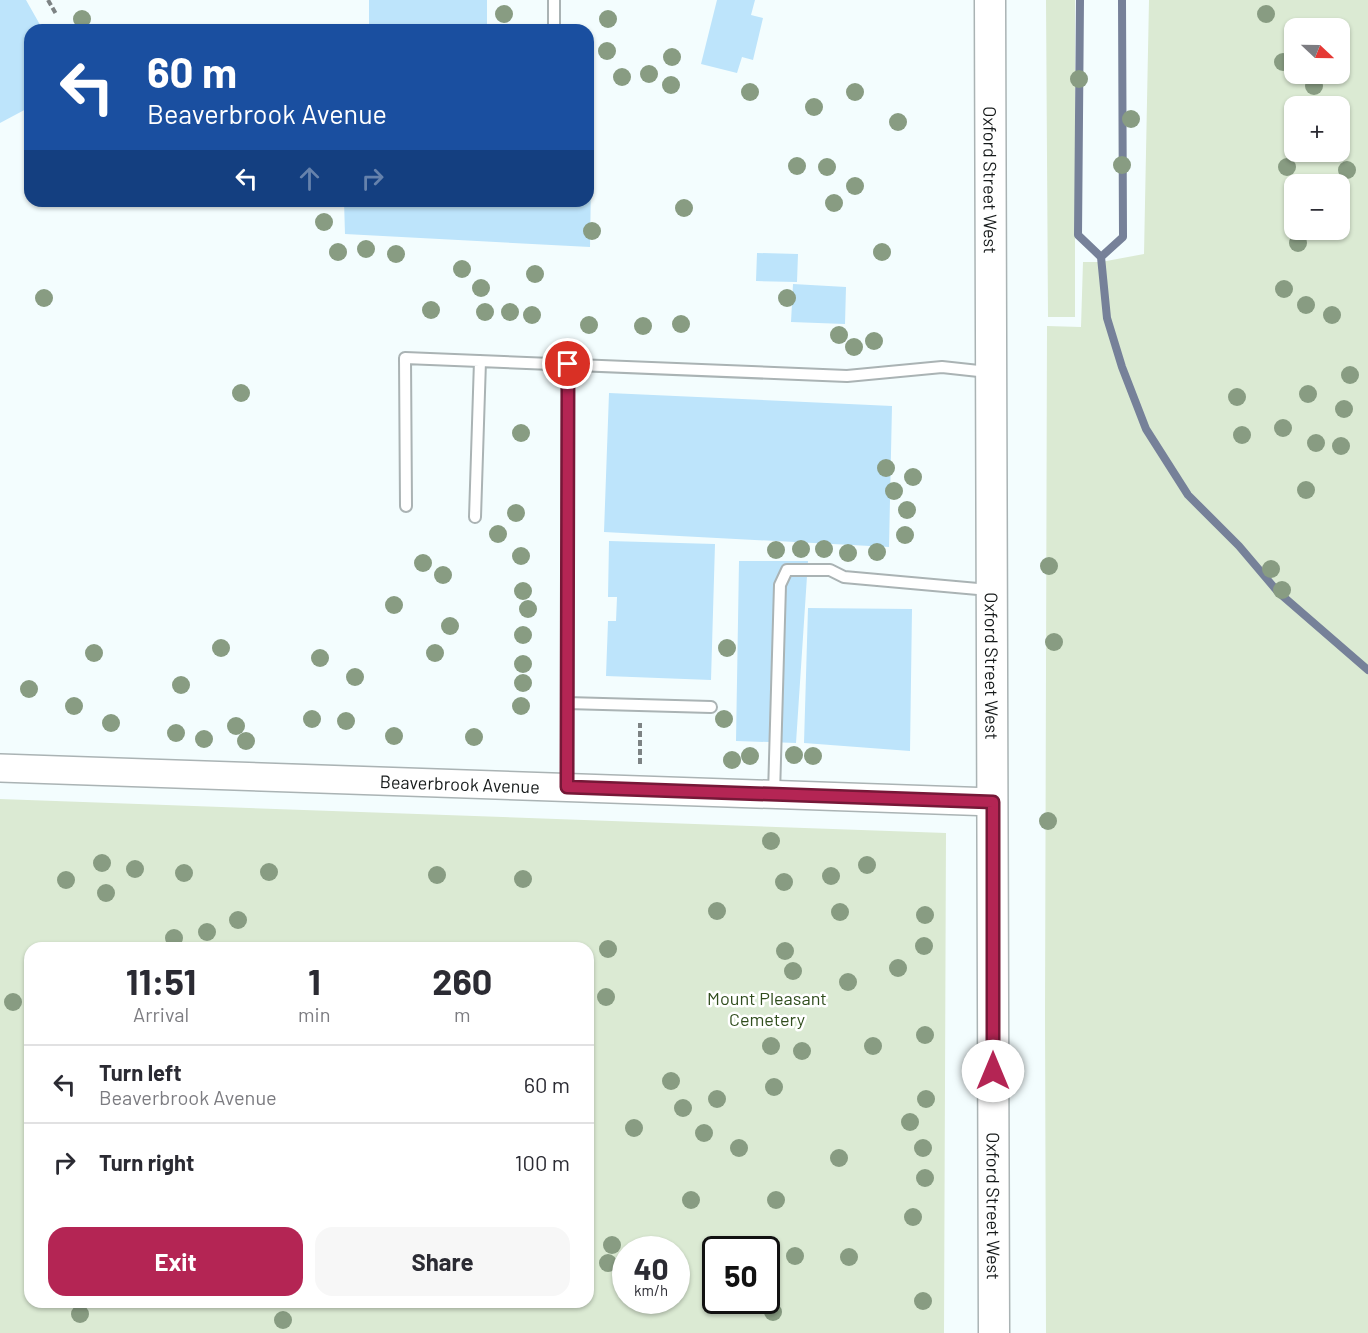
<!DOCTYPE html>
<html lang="en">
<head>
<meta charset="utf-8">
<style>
	body { margin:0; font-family:Barlow,sans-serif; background:#f7f7f7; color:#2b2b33; height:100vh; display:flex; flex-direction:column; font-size:22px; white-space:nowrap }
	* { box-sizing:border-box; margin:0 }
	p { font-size:20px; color:#7c7c81 }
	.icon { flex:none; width:33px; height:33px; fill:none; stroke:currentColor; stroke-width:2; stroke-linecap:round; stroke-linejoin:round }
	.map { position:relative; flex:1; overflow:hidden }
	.sheet { position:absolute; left:24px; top:942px; width:570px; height:366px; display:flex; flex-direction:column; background:#fff; border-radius:18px; box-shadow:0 2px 4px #0004 }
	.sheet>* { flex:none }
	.top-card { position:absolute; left:24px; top:24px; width:570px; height:183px; border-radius:18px; box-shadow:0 2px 4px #0004; background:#1a4fa0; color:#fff; overflow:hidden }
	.needle { width:39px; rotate:112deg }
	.buttons { position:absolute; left:1284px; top:18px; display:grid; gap:12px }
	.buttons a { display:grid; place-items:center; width:66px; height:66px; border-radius:12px; background:#fff; box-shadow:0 2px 4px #0004; font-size:30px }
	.speed { position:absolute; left:612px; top:1236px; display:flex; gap:12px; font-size:30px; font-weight:700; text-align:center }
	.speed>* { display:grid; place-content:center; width:78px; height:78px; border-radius:50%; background:#fff; box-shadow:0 2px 4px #0004; line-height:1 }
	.speed small { font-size:15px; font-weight:400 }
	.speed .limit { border:3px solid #111; border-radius:9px; background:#fff; color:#111 }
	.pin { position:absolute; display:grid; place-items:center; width:51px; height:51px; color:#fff; margin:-26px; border:3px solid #fff; border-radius:50%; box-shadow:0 2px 6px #0007 }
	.me { position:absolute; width:66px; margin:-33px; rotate:0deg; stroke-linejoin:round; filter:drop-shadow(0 0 4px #0008) }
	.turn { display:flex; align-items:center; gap:21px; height:126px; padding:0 24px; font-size:27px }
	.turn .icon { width:78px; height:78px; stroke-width:2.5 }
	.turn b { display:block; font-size:42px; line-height:51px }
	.lanes { display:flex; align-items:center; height:57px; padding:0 24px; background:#0003; justify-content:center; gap:30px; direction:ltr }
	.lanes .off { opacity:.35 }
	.eta { display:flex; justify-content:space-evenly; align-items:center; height:102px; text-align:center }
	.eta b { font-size:36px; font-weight:700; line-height:42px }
	.button { display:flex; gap:12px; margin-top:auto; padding:12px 24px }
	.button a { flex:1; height:69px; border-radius:18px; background:#b42554; color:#fff; font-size:24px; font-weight:700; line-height:69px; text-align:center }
	.button a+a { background:#f7f7f7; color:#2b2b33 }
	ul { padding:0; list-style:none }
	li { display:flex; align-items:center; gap:18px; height:78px; padding:0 24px; border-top:2px solid #e1e1e2 }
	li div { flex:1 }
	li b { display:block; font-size:22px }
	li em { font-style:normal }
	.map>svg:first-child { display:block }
	.green { fill:#dbead3; fill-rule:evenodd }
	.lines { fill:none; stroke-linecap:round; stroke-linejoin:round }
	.stream { stroke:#768199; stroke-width:8 }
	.building { fill:#bde4fb }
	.service-casing { stroke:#aab3b4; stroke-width:14 }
	.tertiary-casing { stroke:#aab3b4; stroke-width:30 }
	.secondary-casing { stroke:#aab3b4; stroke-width:33 }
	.path { stroke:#7d8384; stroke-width:4; stroke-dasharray:6 3; stroke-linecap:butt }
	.service { stroke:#fff; stroke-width:10 }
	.tertiary { stroke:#fff; stroke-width:27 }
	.secondary { stroke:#fff; stroke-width:30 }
	.tree { fill:#889c82 }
	.route-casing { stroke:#751837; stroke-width:15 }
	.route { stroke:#b42554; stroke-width:10 }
	.labels { text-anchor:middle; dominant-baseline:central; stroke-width:5; stroke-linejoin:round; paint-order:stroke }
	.street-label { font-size:18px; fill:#161a1a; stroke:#fff }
	.park-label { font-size:18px; fill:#304d1d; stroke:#fff }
</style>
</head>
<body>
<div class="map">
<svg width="1368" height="1333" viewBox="0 0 1368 1333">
	<rect width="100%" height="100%" fill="#f3fdfe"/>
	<path class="green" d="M 1046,0 L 1075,0 L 1075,317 L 1048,317 Z
		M 1149,0 L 1368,0 L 1368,1333 L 1046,1333 L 1045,1014 L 1047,326 L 1081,327 L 1083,262 L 1101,262 L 1144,254 ZM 1294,28 L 1340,28 L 1340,74 L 1294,74 ZM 1294,106 L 1340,106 L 1340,152 L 1294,152 ZM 1294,184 L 1340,184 L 1340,230 L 1294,230 Z
		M 0,799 L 946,833 L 944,1333 L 0,1333 ZM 30,948 L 588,948 L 588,1302 L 30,1302 ZM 626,1250 L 676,1250 L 676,1300 L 626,1300 ZM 716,1250 L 766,1250 L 766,1300 L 716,1300 Z"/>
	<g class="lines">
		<path class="stream" d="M 1080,0 L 1078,235 L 1101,257 L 1107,318 L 1122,367 L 1146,429 L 1188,495 L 1239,546 L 1278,592 L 1368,670
			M 1101,257 L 1123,237 L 1122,0"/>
	</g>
	<path class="building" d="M 0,0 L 26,0 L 43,30 L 30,30 L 30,107 L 0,123 Z
		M 369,0 L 487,0 L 487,30 L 369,30 Z
		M 717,0 L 755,0 L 751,15 L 763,18 L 753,60 L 742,57 L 737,73 L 701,64 Z
		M 588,182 L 591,182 L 590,247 L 345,234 L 344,201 L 588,201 Z
		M 757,253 L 798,254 L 797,282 L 756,281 Z
		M 793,284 L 846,287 L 845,324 L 791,322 Z
		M 609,393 L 892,406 L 889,547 L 604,532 Z
		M 609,541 L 715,544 L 711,680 L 606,676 L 608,621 L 616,621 L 617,597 L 608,597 Z
		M 739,561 L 808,561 L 796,743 L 736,741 Z
		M 808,608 L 912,609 L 910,751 L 804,743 Z"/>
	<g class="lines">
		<g class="service-casing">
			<path id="service" d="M 554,0 L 554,30
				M 406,506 L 405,358 L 847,376 L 942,367 L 988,372
				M 475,517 L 480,361
				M 567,703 L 711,707
				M 567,787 L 568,364
				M 774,794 L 780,585 L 787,570 L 830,570 L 844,577 L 989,590"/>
		</g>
		<g class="tertiary-casing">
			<g id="tertiary">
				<path id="s1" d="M 0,768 L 993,802"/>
			</g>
		</g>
		<g class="secondary-casing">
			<g id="secondary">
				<path id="s2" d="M 990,0 L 994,1333"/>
			</g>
		</g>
		<path class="path" d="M 48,0 L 56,14
			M 640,764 L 640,723"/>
		<use href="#service" class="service"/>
		<use href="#tertiary" class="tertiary"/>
		<use href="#secondary" class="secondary"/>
	</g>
	<g class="tree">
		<circle cx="504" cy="14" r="9"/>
		<circle cx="1266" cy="14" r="9"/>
		<circle cx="82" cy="19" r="9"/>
		<circle cx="608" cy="19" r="9"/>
		<circle cx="607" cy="51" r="9"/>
		<circle cx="672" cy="57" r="9"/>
		<circle cx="1283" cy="62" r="9"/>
		<circle cx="649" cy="74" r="9"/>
		<circle cx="622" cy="77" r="9"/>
		<circle cx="1079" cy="79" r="9"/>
		<circle cx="671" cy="85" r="9"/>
		<circle cx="1314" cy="86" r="9"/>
		<circle cx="750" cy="92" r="9"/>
		<circle cx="855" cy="92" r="9"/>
		<circle cx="814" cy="107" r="9"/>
		<circle cx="1131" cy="119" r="9"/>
		<circle cx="898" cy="122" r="9"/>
		<circle cx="1122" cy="165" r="9"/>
		<circle cx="797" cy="166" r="9"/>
		<circle cx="827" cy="167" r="9"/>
		<circle cx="1287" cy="167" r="9"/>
		<circle cx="1347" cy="170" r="9"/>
		<circle cx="855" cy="186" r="9"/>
		<circle cx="834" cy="203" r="9"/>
		<circle cx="684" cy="208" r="9"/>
		<circle cx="324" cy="222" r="9"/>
		<circle cx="592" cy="231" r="9"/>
		<circle cx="1298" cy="243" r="9"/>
		<circle cx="366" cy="249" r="9"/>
		<circle cx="338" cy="252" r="9"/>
		<circle cx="882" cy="252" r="9"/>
		<circle cx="396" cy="254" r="9"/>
		<circle cx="462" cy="269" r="9"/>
		<circle cx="535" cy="274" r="9"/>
		<circle cx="481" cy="288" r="9"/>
		<circle cx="1284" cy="289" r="9"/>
		<circle cx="44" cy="298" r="9"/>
		<circle cx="787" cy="298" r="9"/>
		<circle cx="1306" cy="305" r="9"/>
		<circle cx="431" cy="310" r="9"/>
		<circle cx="485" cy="312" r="9"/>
		<circle cx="510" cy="312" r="9"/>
		<circle cx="532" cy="315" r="9"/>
		<circle cx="1332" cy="315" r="9"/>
		<circle cx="681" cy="324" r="9"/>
		<circle cx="589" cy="325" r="9"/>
		<circle cx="643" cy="326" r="9"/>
		<circle cx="839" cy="335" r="9"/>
		<circle cx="874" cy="341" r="9"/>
		<circle cx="854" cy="347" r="9"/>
		<circle cx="1350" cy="375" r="9"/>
		<circle cx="241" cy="393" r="9"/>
		<circle cx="1308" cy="394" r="9"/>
		<circle cx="1237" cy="397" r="9"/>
		<circle cx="1344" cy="409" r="9"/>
		<circle cx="1283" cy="428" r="9"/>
		<circle cx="521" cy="433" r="9"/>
		<circle cx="1242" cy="435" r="9"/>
		<circle cx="1316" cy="443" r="9"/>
		<circle cx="1341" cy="446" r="9"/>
		<circle cx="886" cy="468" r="9"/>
		<circle cx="913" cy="477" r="9"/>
		<circle cx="1306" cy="490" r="9"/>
		<circle cx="894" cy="491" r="9"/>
		<circle cx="907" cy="510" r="9"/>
		<circle cx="516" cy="513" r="9"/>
		<circle cx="498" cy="534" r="9"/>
		<circle cx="905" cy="535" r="9"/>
		<circle cx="801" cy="549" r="9"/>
		<circle cx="824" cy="549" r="9"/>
		<circle cx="776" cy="550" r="9"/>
		<circle cx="877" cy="552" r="9"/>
		<circle cx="848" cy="553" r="9"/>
		<circle cx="521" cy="556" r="9"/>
		<circle cx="423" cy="563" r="9"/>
		<circle cx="1049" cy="566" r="9"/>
		<circle cx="1271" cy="569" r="9"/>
		<circle cx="443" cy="575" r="9"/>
		<circle cx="1282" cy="590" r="9"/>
		<circle cx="523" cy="591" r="9"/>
		<circle cx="394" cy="605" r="9"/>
		<circle cx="528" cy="609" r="9"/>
		<circle cx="450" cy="626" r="9"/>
		<circle cx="523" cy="635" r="9"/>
		<circle cx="1054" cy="642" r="9"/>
		<circle cx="221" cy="648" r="9"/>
		<circle cx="727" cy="648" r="9"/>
		<circle cx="94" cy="653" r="9"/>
		<circle cx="435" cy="653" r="9"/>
		<circle cx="320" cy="658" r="9"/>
		<circle cx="523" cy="664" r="9"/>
		<circle cx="355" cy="677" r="9"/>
		<circle cx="523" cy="683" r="9"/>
		<circle cx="181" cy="685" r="9"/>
		<circle cx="29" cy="689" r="9"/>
		<circle cx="74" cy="706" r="9"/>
		<circle cx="521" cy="706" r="9"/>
		<circle cx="312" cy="719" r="9"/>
		<circle cx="724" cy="719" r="9"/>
		<circle cx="346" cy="721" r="9"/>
		<circle cx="111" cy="723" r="9"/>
		<circle cx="236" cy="726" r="9"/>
		<circle cx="176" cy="733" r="9"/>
		<circle cx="394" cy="736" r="9"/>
		<circle cx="474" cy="737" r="9"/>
		<circle cx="204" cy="739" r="9"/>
		<circle cx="246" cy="741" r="9"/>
		<circle cx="794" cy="755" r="9"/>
		<circle cx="750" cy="756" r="9"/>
		<circle cx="813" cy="756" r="9"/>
		<circle cx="732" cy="760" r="9"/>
		<circle cx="1048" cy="821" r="9"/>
		<circle cx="771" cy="841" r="9"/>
		<circle cx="102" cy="863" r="9"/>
		<circle cx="867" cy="865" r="9"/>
		<circle cx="135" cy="869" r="9"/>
		<circle cx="269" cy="872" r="9"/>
		<circle cx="184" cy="873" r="9"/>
		<circle cx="437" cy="875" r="9"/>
		<circle cx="831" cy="876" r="9"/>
		<circle cx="523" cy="879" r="9"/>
		<circle cx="66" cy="880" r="9"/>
		<circle cx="784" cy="882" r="9"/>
		<circle cx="106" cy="893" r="9"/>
		<circle cx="717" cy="911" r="9"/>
		<circle cx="840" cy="912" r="9"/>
		<circle cx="925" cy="915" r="9"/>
		<circle cx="238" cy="920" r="9"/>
		<circle cx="207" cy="932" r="9"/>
		<circle cx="174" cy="938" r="9"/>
		<circle cx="924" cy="946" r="9"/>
		<circle cx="608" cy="949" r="9"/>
		<circle cx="785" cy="951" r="9"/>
		<circle cx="898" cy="968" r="9"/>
		<circle cx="793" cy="971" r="9"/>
		<circle cx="848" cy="982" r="9"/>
		<circle cx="606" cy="997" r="9"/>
		<circle cx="13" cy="1002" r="9"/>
		<circle cx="925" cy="1035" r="9"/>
		<circle cx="771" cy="1046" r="9"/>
		<circle cx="873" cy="1046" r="9"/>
		<circle cx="802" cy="1051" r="9"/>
		<circle cx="671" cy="1081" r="9"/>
		<circle cx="774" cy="1087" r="9"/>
		<circle cx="717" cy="1099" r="9"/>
		<circle cx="926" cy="1099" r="9"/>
		<circle cx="683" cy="1108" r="9"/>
		<circle cx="910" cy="1122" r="9"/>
		<circle cx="634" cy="1128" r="9"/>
		<circle cx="704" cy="1133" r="9"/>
		<circle cx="739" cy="1148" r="9"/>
		<circle cx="923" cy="1148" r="9"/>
		<circle cx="839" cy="1158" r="9"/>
		<circle cx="925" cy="1178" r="9"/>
		<circle cx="691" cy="1200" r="9"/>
		<circle cx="776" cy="1200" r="9"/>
		<circle cx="913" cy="1217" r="9"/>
		<circle cx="612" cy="1245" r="9"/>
		<circle cx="795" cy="1256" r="9"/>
		<circle cx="849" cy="1257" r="9"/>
		<circle cx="608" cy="1263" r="9"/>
		<circle cx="923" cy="1301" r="9"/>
		<circle cx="773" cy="1312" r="9"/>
		<circle cx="80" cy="1314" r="9"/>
		<circle cx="283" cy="1320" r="9"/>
	</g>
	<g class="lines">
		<g class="route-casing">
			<path id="route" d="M 568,364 L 567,787 L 993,802 L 993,1071"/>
		</g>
		<use href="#route" class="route"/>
	</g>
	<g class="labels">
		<g class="street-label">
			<text stroke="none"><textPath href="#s2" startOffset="180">Oxford Street West</textPath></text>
			<text stroke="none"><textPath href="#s2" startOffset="666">Oxford Street West</textPath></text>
			<text stroke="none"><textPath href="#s1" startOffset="460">Beaverbrook Avenue</textPath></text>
			<text stroke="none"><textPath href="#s2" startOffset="1206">Oxford Street West</textPath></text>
		</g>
		<g class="park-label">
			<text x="767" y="998">Mount Pleasant<tspan x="767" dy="21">Cemetery</tspan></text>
		</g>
	</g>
</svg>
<div class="buttons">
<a><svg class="needle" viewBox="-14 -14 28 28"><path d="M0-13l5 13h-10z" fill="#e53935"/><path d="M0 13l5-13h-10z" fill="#7c7c81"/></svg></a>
<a>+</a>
<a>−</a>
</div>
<div class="speed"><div>40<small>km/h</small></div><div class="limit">50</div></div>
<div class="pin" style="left:568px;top:364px;background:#d93025"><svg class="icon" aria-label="arrive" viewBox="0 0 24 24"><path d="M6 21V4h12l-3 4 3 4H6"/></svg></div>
<svg class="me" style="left:993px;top:1071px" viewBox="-20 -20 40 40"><circle r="19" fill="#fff"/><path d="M0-13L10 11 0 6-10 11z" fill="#b42554"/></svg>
<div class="top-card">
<div class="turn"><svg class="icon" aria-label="left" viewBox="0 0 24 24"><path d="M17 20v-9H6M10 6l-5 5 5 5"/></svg><div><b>60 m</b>Beaverbrook Avenue</div></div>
<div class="lanes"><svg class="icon" aria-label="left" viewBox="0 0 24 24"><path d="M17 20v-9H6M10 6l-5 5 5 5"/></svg><svg class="icon off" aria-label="ahead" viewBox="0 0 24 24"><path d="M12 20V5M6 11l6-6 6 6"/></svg><svg class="icon off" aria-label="right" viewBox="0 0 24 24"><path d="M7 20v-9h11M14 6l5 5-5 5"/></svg></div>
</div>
<section class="sheet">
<div class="eta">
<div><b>11:51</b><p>Arrival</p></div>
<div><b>1</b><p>min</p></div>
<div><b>260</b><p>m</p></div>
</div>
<ul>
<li><svg class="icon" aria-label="left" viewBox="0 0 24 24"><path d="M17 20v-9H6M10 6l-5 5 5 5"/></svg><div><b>Turn left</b><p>Beaverbrook Avenue</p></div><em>60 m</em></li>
<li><svg class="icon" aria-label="right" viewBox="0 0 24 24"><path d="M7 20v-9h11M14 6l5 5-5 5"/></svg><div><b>Turn right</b></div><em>100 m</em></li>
</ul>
<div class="button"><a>Exit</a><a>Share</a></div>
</section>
</div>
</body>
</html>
